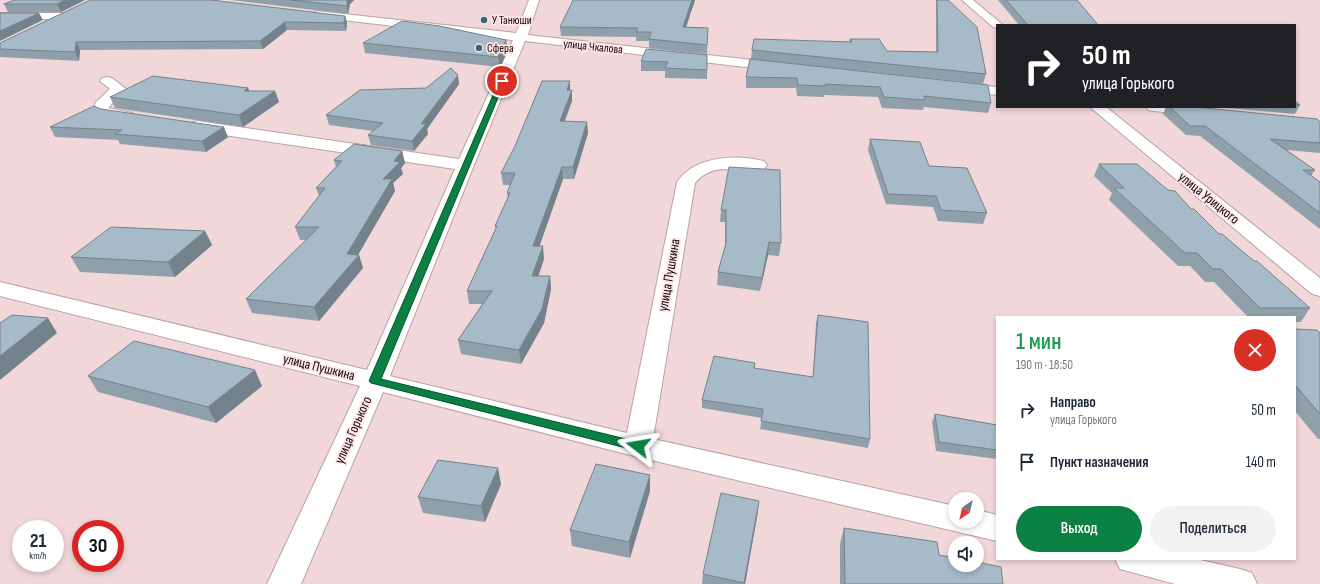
<!DOCTYPE html>
<html lang="ru">
<head>
<meta charset="utf-8">
<style>
	body { margin:0; font-family:"Sofia Sans Condensed",sans-serif; background:#f2f2f3; color:#1f2937; height:100vh; display:flex; flex-direction:column; font-size:15px; white-space:nowrap }
	* { box-sizing:border-box; margin:0 }
	p { font-size:13px; color:#747a83 }
	.icon { flex:none; width:22px; height:22px; fill:none; stroke:currentColor; stroke-width:2; stroke-linecap:round; stroke-linejoin:round }
	.map { position:relative; flex:1; overflow:hidden }
	.panel { position:absolute; left:996px; top:316px; width:300px; height:244px; display:flex; flex-direction:column; background:#fff; border-radius:0px; box-shadow:0 2px 6px #0003 }
	.panel>* { flex:none }
	.guide { position:absolute; left:996px; top:24px; width:300px; height:84px; border-radius:0px; box-shadow:0 2px 6px #0003; background:#202124; color:#fff; overflow:hidden }
	.needle { width:26px; rotate:214deg }
	.controls { position:absolute; left:948px; top:492px; display:grid; gap:8px }
	.controls a { display:grid; place-items:center; width:36px; height:36px; border-radius:50%; background:#fff; box-shadow:0 2px 6px #0003; font-size:20px }
	.speed { position:absolute; left:12px; top:520px; display:flex; gap:8px; font-size:20px; font-weight:700; text-align:center }
	.speed>* { display:grid; place-content:center; width:52px; height:52px; border-radius:50%; background:#fff; box-shadow:0 2px 6px #0003; line-height:1 }
	.speed small { font-size:10px; font-weight:400 }
	.speed .limit { border:6px solid #d22; background:#fff; color:#111 }
	.pin { position:absolute; display:grid; place-items:center; width:34px; height:34px; color:#fff; margin:-17px; border:2px solid #fff; border-radius:50%; box-shadow:0 1px 4px #0007 }
	.me { position:absolute; width:44px; margin:-22px; rotate:284deg; stroke-linejoin:round; filter:drop-shadow(0 0 3px #0008) }
	.turn { display:flex; align-items:center; gap:14px; height:84px; padding:0 20px; font-size:18px }
	.turn .icon { width:52px; height:52px; stroke-width:2.5 }
	.turn b { display:block; font-size:28px; line-height:34px }
	.round { display:grid; place-items:center; flex:none; width:42px; height:42px; border-radius:21px; background:#f2f2f3 }
	.summary { display:flex; align-items:center; justify-content:space-between; height:68px; padding:0 20px }
	h1 { font-size:24px; font-weight:600; line-height:30px; color:#1e9e55 }
	.primary-button { display:flex; gap:8px; margin-top:auto; padding:8px 20px }
	.primary-button a { flex:1; height:46px; border-radius:24px; background:#0b8043; color:#fff; font-size:16px; font-weight:600; line-height:46px; text-align:center }
	.primary-button a+a { background:#f2f2f3; color:#1f2937 }
	ul { padding:0; list-style:none }
	li { display:flex; align-items:center; gap:12px; height:52px; padding:0 20px }
	li div { flex:1 }
	li b { display:block; font-size:15px }
	li em { font-style:normal }
	.map>svg:first-child { display:block }
	.lines { fill:none; stroke-linecap:round; stroke-linejoin:round }
	.street-casing { stroke:#baa1a3; stroke-width:2 }
	.street { fill:#fff; fill-rule:evenodd }
	.wall { fill:#8fa0ab }
	.shaded-wall { fill:#74828b }
	.building { fill:#a6bac7; stroke:#74828b }
	.route { fill:#0b8043; stroke:#07532c }
	.poi-dot { fill:#326683; stroke:#ffe4e7; stroke-width:1.5 }
	.labels { text-anchor:middle; dominant-baseline:central; stroke-width:3.5; stroke-linejoin:round; paint-order:stroke }
	.far-poi-label { font-size:12px; fill:#130b0c; stroke:#ffe4e7; text-anchor:start }
	.far-street-label { font-size:12px; fill:#130b0c; stroke:#ffe4e7 }
	.street-label { font-size:14px; fill:#130b0c; stroke:#ffe4e7 }
</style>
</head>
<body>
<div class="map">
<svg width="1320" height="584" viewBox="0 0 1320 584">
	<rect width="100%" height="100%" fill="#f1d7d9"/>
	<g class="lines">
		<g class="street-casing">
			<path id="street" d="M 529,0 L 539,0 L 528,35 L 779,63 L 784,64 L 786,67 L 784,70 L 779,71 L 525,41 L 474,165 L 390,376 L 627,433 L 677,182 C 695,156 735,154 764,161 L 767,165 L 764,169 C 739,175 715,159 695,183 L 653,439 L 955,506 L 955,521 L 977,521 L 977,510 L 997,515 L 997,541 L 638,457 L 383,392 L 301,584 L 267,584 L 360,386 L 0,296 L 0,282 L 367,370 L 455,169 L 197,131 L 192,129 L 189,126 L 192,123 L 197,121 L 459,159 L 513,40 L 317,17 L 311,14 L 317,11 L 516,33 Z
				M 962,0 L 973,0 L 1003,25 L 997,25 L 997,28 L 993,27 Z
				M 0,13 L 64,13 L 70,16 L 64,19 L 0,19 Z
				M 107,77 L 112,78 L 126,89 L 108,108 L 132,113 L 135,116 L 132,119 C 122,122 99,120 93,110 L 96,102 L 110,89 L 100,81 L 102,78 Z
				M 959,83 L 997,87 L 997,95 L 954,90 L 952,87 L 954,84 Z
				M 1090,107 L 1106,107 L 1320,278 L 1320,296 L 1312,294 Z
				M 1146,107 L 1198,107 L 1201,108 L 1203,111 L 1201,114 L 1196,115 L 1153,111 L 1148,110 Z
				M 1115,559 L 1196,559 L 1240,569 L 1252,573 L 1257,584 L 1175,584 L 1120,569 Z"/>
		</g>
		<use href="#street" class="street"/>
	</g>
	<path class="wall" d="M 85,0 L 61,12 L 8,12 L 4,4 Z
		M 230,0 L 354,0 L 350,4 L 348,14 Z
		M 695,0 L 686,27 L 708,28 L 707,54 L 649,48 L 649,41 L 636,41 L 636,37 L 561,36 L 560,27 Z
		M 936,0 L 948,0 L 986,74 L 983,84 L 751,59 L 752,50 L 849,42 L 850,39 L 887,51 L 936,52 Z
		M 998,0 L 1077,0 L 1098,25 L 1019,25 Z
		M 345,16 L 347,23 L 346,31 L 287,30 L 263,49 L 80,50 L 79,61 L 0,57 L 0,49 Z
		M 363,43 L 508,50 L 500,67 L 365,53 Z
		M 707,55 L 707,79 L 665,78 L 665,71 L 641,71 L 641,61 Z
		M 750,59 L 991,103 L 988,113 L 924,107 L 923,110 L 882,108 L 878,97 L 824,95 L 824,97 L 797,96 L 796,88 L 746,88 L 746,77 Z
		M 459,84 L 427,129 L 428,134 L 414,151 L 371,145 L 368,135 L 373,131 L 329,125 L 326,115 L 426,88 Z
		M 248,88 L 249,91 L 275,91 L 279,102 L 243,127 L 115,108 L 110,97 Z
		M 570,90 L 572,101 L 565,121 L 588,133 L 574,179 L 563,179 L 539,246 L 544,259 L 538,276 L 550,276 L 551,289 L 544,323 L 521,364 L 461,354 L 458,340 L 482,304 L 469,304 L 467,291 L 496,229 L 495,226 L 508,198 L 507,193 L 510,185 L 503,185 L 501,173 Z
		M 1295,101 L 1300,105 L 1295,114 L 1216,107 L 1295,107 Z
		M 1166,107 L 1195,107 L 1320,122 L 1320,153 L 1287,150 L 1315,170 L 1311,176 L 1320,182 L 1320,229 L 1200,136 L 1186,135 L 1163,114 Z
		M 101,109 L 228,137 L 206,152 L 120,144 L 118,140 L 55,137 L 50,127 Z
		M 870,139 L 929,166 L 987,213 L 983,224 L 938,221 L 933,207 L 886,204 L 868,150 Z
		M 402,151 L 405,163 L 401,168 L 403,174 L 393,183 L 395,191 L 358,255 L 359,255 L 363,268 L 319,321 L 252,313 L 246,299 L 306,240 L 300,240 L 295,227 L 319,196 L 316,188 L 336,167 L 334,160 Z
		M 1099,164 L 1168,190 L 1191,209 L 1219,234 L 1310,308 L 1301,322 L 1295,322 L 1295,317 L 1248,317 L 1214,282 L 1205,282 L 1190,266 L 1178,266 L 1109,200 L 1112,193 L 1094,176 Z
		M 780,170 L 781,243 L 779,256 L 768,255 L 760,291 L 717,285 L 718,272 L 725,246 L 725,222 L 720,222 L 721,210 Z
		M 205,231 L 212,245 L 175,277 L 80,272 L 71,257 Z
		M 818,315 L 870,439 L 868,448 L 760,429 L 762,418 L 702,408 L 702,400 L 754,368 L 813,377 L 816,323 Z
		M 1295,329 L 1320,333 L 1320,439 L 1318,439 L 1295,411 Z
		M 88,376 L 262,386 L 216,423 L 98,392 Z
		M 935,414 L 997,425 L 997,460 L 997,459 L 936,451 L 932,422 Z
		M 501,484 L 485,522 L 423,513 L 418,497 Z
		M 650,491 L 630,558 L 572,546 L 570,530 Z
		M 759,501 L 757,517 L 745,584 L 702,584 L 703,574 Z
		M 844,528 L 939,555 L 1003,584 L 840,584 L 840,544 Z"/>
	<path class="shaded-wall" d="M 65,0 L 85,0 L 61,12 L 57,4 Z
		M 347,0 L 354,0 L 350,4 L 348,14 L 347,6 Z
		M 692,0 L 695,0 L 683,36 L 683,27 Z
		M 39,13 L 43,20 L 0,41 L 0,31 Z
		M 345,16 L 347,23 L 346,31 L 344,23 Z
		M 285,22 L 287,30 L 263,49 L 260,41 Z
		M 506,40 L 508,50 L 500,67 L 498,57 Z
		M 76,42 L 80,50 L 79,61 L 75,52 Z
		M 458,75 L 459,84 L 427,129 L 428,134 L 414,151 L 412,141 L 421,124 Z
		M 570,81 L 570,91 L 567,90 Z
		M 248,88 L 252,99 L 244,91 Z
		M 572,90 L 572,101 L 560,132 L 560,121 Z
		M 275,91 L 279,102 L 243,127 L 239,115 Z
		M 587,122 L 588,133 L 574,179 L 573,167 Z
		M 224,127 L 228,137 L 206,152 L 202,141 Z
		M 402,151 L 405,163 L 401,168 L 403,174 L 393,183 L 395,191 L 355,260 L 359,255 L 363,268 L 319,321 L 314,307 L 347,254 L 383,179 L 394,161 Z
		M 562,167 L 563,179 L 535,259 L 533,246 Z
		M 205,231 L 212,245 L 175,277 L 168,262 Z
		M 769,242 L 768,255 L 760,291 L 762,278 Z
		M 543,246 L 544,259 L 534,289 L 532,276 Z
		M 550,276 L 551,289 L 544,323 L 521,364 L 519,350 Z
		M 48,318 L 57,333 L 0,380 L 0,356 Z
		M 255,370 L 262,386 L 216,423 L 208,407 Z
		M 498,468 L 501,484 L 485,522 L 481,506 Z
		M 650,475 L 650,491 L 630,558 L 629,542 Z
		M 759,501 L 757,517 L 745,584 L 744,584 Z"/>
	<path class="building" d="M 14,0 L 65,0 L 57,4 L 4,4 Z
		M 90,0 L 211,0 L 345,16 L 344,23 L 285,22 L 260,41 L 76,42 L 75,52 L 0,49 L 0,43 Z
		M 291,0 L 347,0 L 347,6 Z
		M 573,0 L 692,0 L 683,27 L 708,28 L 707,45 L 649,39 L 651,32 L 636,32 L 638,28 L 560,27 Z
		M 937,0 L 948,0 L 977,27 L 986,74 L 752,50 L 754,39 L 852,42 L 850,39 L 879,39 L 887,51 L 938,52 Z
		M 1006,0 L 1077,0 L 1098,25 L 1028,25 Z
		M 0,13 L 39,13 L 0,31 Z
		M 402,21 L 440,26 L 506,40 L 498,57 L 363,43 Z
		M 646,49 L 707,55 L 707,70 L 665,68 L 668,62 L 641,61 Z
		M 750,59 L 988,85 L 991,103 L 924,96 L 925,100 L 884,97 L 880,87 L 825,84 L 826,86 L 798,85 L 797,78 L 746,77 Z
		M 451,68 L 458,75 L 421,124 L 426,124 L 412,141 L 368,135 L 383,123 L 326,115 L 360,90 L 426,88 Z
		M 153,76 L 248,88 L 244,91 L 275,91 L 239,115 L 110,97 Z
		M 542,81 L 570,81 L 567,90 L 572,90 L 560,121 L 587,122 L 573,167 L 562,167 L 533,246 L 543,246 L 532,276 L 550,276 L 542,309 L 519,350 L 458,340 L 492,291 L 467,291 L 497,226 L 495,226 L 510,193 L 507,193 L 515,173 L 501,173 L 515,146 Z
		M 1295,101 L 1300,105 L 1295,104 Z
		M 94,106 L 101,109 L 224,127 L 202,141 L 115,134 L 122,130 L 50,127 Z
		M 1170,107 L 1195,107 L 1317,119 L 1320,122 L 1320,143 L 1270,139 L 1315,170 L 1303,170 L 1320,182 L 1320,213 L 1205,126 L 1190,126 Z
		M 870,139 L 920,142 L 929,166 L 967,168 L 987,213 L 941,210 L 936,196 L 888,194 Z
		M 354,144 L 402,151 L 394,161 L 400,162 L 383,179 L 392,179 L 347,254 L 359,255 L 314,307 L 246,299 L 319,227 L 295,227 L 325,188 L 316,188 L 342,161 L 334,160 Z
		M 1099,164 L 1137,164 L 1168,190 L 1175,191 L 1191,209 L 1194,209 L 1219,234 L 1222,234 L 1254,261 L 1257,261 L 1310,308 L 1260,308 L 1221,269 L 1213,269 L 1197,253 L 1185,253 L 1114,188 L 1124,188 Z
		M 729,167 L 780,170 L 781,243 L 769,242 L 762,278 L 718,272 L 726,243 L 726,210 L 721,210 Z
		M 111,227 L 205,231 L 168,262 L 71,257 Z
		M 12,315 L 48,318 L 0,356 L 0,323 Z
		M 818,315 L 868,322 L 870,439 L 761,421 L 763,409 L 702,400 L 714,356 L 755,363 L 754,368 L 813,377 Z
		M 1295,329 L 1317,330 L 1320,333 L 1320,414 L 1295,385 Z
		M 134,341 L 255,370 L 208,407 L 88,376 Z
		M 935,414 L 997,425 L 997,450 L 939,442 Z
		M 438,460 L 498,468 L 481,506 L 418,497 Z
		M 596,464 L 650,475 L 629,542 L 570,530 Z
		M 721,493 L 759,501 L 744,583 L 703,574 Z
		M 844,528 L 937,542 L 939,555 L 955,558 L 955,565 L 977,565 L 977,562 L 1001,567 L 1003,584 L 845,584 Z"/>
	<path class="route" d="M 500,79 L 505,81 L 381,379 L 638,442 L 642,443 L 644,446 L 642,449 L 638,451 L 375,384 L 371,383 L 369,381 Z"/>
	<g class="poi-dot">
		<circle cx="484" cy="20" r="4"/>
		<circle cx="479" cy="48" r="4"/>
	</g>
	<g class="labels">
		<g class="far-poi-label">
			<text x="492" y="20">У Танюши</text>
			<text x="487" y="48">Сфера</text>
		</g>
		<g class="far-street-label">
			<text transform="translate(593 47) rotate(6)">улица Чкалова</text>
		</g>
		<g class="street-label">
			<text transform="translate(1209 198) rotate(39)">улица Урицкого</text>
			<text transform="translate(669 275) rotate(-80)">улица Пушкина</text>
			<text transform="translate(319 367) rotate(14)">улица Пушкина</text>
			<text transform="translate(353 430) rotate(-66)">улица Горького</text>
		</g>
	</g>
</svg>
<div class="controls">
<a><svg class="needle" viewBox="-14 -14 28 28"><path d="M0-13l5 13h-10z" fill="#e53935"/><path d="M0 13l5-13h-10z" fill="#747a83"/></svg></a>
<a><svg class="icon" aria-label="sound" viewBox="0 0 24 24"><path d="M4 9h4l5-4v14l-5-4H4zM17 9q2 3 0 6"/></svg></a>
</div>
<div class="speed"><div>21<small>km/h</small></div><div class="limit">30</div></div>
<div class="pin" style="left:502px;top:81px;background:#d93025"><svg class="icon" aria-label="arrive" viewBox="0 0 24 24"><path d="M6 21V4h12l-3 4 3 4H6"/></svg></div>
<svg class="me" style="left:638px;top:446px" viewBox="-20 -20 40 40"><path d="M0-17L14 15 0 8-14 15z" fill="#0b8043" stroke="#fff" stroke-width="4"/></svg>
<div class="guide">
<div class="turn"><svg class="icon" aria-label="right" viewBox="0 0 24 24"><path d="M7 20v-9h11M14 6l5 5-5 5"/></svg><div><b>50 m</b>улица Горького</div></div>
</div>
<section class="panel">
<div class="summary"><div><h1>1 мин</h1><p>190 m · 18:50</p></div><a class="round" style="background:#d93025;color:#fff"><svg class="icon" aria-label="close" viewBox="0 0 24 24"><path d="M6 6l12 12M18 6L6 18"/></svg></a></div>
<ul>
<li><svg class="icon" aria-label="right" viewBox="0 0 24 24"><path d="M7 20v-9h11M14 6l5 5-5 5"/></svg><div><b>Направо</b><p>улица Горького</p></div><em>50 m</em></li>
<li><svg class="icon" aria-label="arrive" viewBox="0 0 24 24"><path d="M6 21V4h12l-3 4 3 4H6"/></svg><div><b>Пункт назначения</b></div><em>140 m</em></li>
</ul>
<div class="primary-button"><a>Выход</a><a>Поделиться</a></div>
</section>
</div>
</body>
</html>
